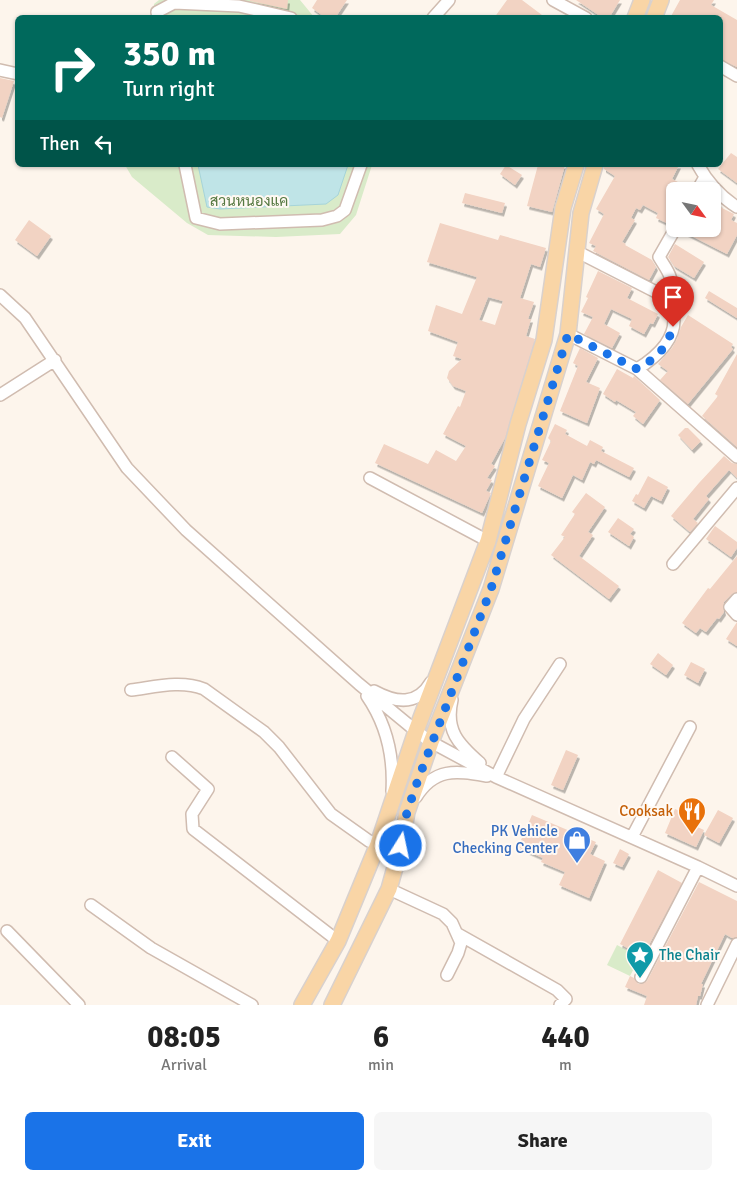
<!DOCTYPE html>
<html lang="en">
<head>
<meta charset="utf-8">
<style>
	body { margin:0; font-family:Signika,Sarabun,sans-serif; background:#f6f6f6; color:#222; height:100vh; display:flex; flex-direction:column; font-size:19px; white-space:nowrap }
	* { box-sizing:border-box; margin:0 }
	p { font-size:16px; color:#767676 }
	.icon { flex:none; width:28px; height:28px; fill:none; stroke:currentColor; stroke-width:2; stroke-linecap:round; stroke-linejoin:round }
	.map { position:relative; height:1005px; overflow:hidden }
	.panel { display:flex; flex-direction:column; background:#fff; flex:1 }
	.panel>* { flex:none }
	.banner { position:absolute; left:15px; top:15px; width:708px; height:152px; border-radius:8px; box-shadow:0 1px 4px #0004; background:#00695c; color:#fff; overflow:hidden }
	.needle { width:32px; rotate:123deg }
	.buttons { position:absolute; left:666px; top:182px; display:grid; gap:10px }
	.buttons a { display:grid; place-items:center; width:55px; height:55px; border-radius:8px; background:#fff; box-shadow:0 1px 4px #0004; font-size:25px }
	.pin { position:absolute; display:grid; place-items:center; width:42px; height:42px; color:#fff; margin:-51px -21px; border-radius:50% 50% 50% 0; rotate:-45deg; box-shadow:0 0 5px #0007 }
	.pin .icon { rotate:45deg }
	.me { position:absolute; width:55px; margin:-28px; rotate:10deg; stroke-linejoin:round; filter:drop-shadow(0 0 4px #0008) }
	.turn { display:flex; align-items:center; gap:18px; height:105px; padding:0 25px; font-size:22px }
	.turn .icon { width:65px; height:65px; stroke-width:2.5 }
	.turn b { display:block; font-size:35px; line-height:42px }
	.then { display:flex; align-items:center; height:48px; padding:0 25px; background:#0003; gap:10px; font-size:19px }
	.eta { display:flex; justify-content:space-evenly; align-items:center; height:85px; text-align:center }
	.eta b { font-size:30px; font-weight:700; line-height:35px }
	.action { display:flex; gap:10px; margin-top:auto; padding:10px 25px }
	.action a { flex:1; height:58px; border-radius:8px; background:#1a73e8; color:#fff; font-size:20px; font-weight:700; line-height:58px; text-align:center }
	.action a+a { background:#f6f6f6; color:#222 }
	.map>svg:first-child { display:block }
	.green { fill:#d9ebc9 }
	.water { fill:#bfe4e7; stroke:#a6d4d9 }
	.building { fill:#f2d3c3; fill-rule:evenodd; filter:url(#shadow) }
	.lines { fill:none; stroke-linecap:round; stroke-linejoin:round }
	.minor-casing { stroke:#d0bcb0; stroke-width:14 }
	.major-casing { stroke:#d9d1cd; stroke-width:18 }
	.minor { stroke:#fff; stroke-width:11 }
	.major { stroke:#f9d5a6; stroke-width:15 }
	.route { stroke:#1a73e8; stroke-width:9; stroke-dasharray:0 16.2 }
	.labels { text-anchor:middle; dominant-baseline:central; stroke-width:4; stroke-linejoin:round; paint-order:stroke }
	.park-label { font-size:15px; fill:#567942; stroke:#fff9f3 }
	.food-label { font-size:15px; fill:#c56008; stroke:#fff9f3; text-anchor:end }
	.shop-label { font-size:15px; fill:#366cbe; stroke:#fff9f3; text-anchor:end }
	.culture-label { font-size:15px; fill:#0d838f; stroke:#fff9f3; text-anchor:start }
</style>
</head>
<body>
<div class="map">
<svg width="737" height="1005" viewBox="0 0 737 1005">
	<defs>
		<filter id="shadow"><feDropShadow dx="2" dy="3.5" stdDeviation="0" flood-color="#0004"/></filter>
	</defs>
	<rect width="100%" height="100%" fill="#fdf5ec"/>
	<path class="green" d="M 159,0 L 300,0 L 314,17 L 153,18 L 154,4 Z
		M 125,165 L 372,165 L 356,215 L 340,234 L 276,237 L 208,235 L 187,223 L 132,177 Z
		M 617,945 L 640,957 L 630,976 L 607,965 Z"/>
	<path class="water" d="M 198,165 L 348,165 L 338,195 L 326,204 L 220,209 L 207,207 Z"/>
	<path class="building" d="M 250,0 L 288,0 L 287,9 L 250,1 Z
		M 317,0 L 347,0 L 335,18 L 326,18 L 312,8 Z
		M 507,0 L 522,0 L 546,18 L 494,18 Z
		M 576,0 L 620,0 L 609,18 L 603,18 Z
		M 680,0 L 714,0 L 711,5 L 737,20 L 737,67 L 720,59 L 720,18 L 670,18 Z
		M 0,78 L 14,81 L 2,118 L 0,117 Z
		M 731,153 L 737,157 L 737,183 L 718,169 Z
		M 506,165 L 522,175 L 515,185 L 500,174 Z
		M 538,165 L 565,165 L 552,212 L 527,206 Z
		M 604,165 L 679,165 L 672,179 L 690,188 L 690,191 L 675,191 L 675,217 L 669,224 L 656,218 L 658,213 L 643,205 L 640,210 L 636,208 L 631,218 L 635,220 L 622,242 L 626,244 L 625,245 L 652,260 L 656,267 L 649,280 L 593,251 L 596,246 L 589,243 L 604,214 L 596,209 L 615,176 L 604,169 Z
		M 465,193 L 505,203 L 502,213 L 462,203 Z
		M 712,197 L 721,205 L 720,207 L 734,214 L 731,220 L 737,223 L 737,235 L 727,254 L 682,231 L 682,229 L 712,229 Z
		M 29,220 L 51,236 L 37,256 L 15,240 Z
		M 440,223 L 498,240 L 500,235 L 546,248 L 540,267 L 531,264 L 520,298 L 534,302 L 528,319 L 531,319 L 526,336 L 535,339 L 505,438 L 491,464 L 495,466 L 487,478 L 492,480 L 486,491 L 491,493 L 482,513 L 375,463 L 384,444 L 428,464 L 436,450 L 456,461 L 466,446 L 443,434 L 458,406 L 460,407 L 466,391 L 453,386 L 447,378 L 449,371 L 462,359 L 453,356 L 458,342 L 428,331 L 436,305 L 462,314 L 477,277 L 427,262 ZM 488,297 L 503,301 L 495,325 L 479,320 Z
		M 675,244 L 704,262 L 694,278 L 674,266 L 668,257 Z
		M 598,271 L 632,288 L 627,298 L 658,314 L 653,324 L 650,323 L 644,334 L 629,326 L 632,319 L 611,309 L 604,324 L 620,333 L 612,348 L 584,334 L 593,317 L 581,312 L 588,298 L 586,297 Z
		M 709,291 L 737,308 L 737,318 L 705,298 Z
		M 688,315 L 733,344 L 731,347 L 733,349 L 688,404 L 660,380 L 668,371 L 658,364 L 672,348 L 677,339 L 681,327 Z
		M 580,348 L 598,358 L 586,382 L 600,388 L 587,423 L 560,411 L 578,366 L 573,363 Z
		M 737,354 L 737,447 L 702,416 L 718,396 L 715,394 Z
		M 617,369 L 633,378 L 634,376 L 660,400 L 643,424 L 633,416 L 636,412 L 616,400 L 615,402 L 603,394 Z
		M 555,424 L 567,430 L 565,434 L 587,446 L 590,440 L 603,447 L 601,451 L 634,468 L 629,477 L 596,460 L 594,464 L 590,462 L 582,480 L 573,475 L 562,498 L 538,486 L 549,463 L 542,460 L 551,441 L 548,438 Z
		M 685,428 L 688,428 L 701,441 L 692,450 L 678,435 Z
		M 724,456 L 732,463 L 737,464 L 737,478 L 729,470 L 706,496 L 709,499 L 693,519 L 698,523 L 690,532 L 671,516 L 699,483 Z
		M 648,476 L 668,487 L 661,501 L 651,496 L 644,508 L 632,501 L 636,494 L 638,495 Z
		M 586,493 L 605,507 L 588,532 L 593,535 L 579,556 L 619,586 L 609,599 L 551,555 L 565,537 L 561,535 L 575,514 L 572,512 Z
		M 618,518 L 634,529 L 630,534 L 634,537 L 629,546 L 608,532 Z
		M 715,526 L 737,542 L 737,548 L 731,557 L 706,539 Z
		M 737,556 L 737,592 L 732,594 L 724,602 L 723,608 L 724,612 L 719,619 L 717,618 L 706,632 L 700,628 L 696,633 L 682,623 L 708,588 L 710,589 Z
		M 737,622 L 737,646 L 726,639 Z
		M 658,653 L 673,665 L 666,675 L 650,664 Z
		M 691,662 L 705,669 L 698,683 L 684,675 Z
		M 566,750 L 578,755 L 563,790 L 551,785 Z
		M 675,809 L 687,814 L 684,821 L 704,830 L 696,847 L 665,833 Z
		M 718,810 L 733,818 L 719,843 L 704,835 Z
		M 532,815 L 596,842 L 590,854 L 605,861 L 589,898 L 559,885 L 565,872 L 541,862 L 543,858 L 518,847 Z
		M 620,849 L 629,854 L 622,867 L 613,863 Z
		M 658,870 L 682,883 L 643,956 L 620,944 Z
		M 699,882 L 737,901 L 737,937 L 732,938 L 725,934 L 701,984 L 703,984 L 700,996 L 698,996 L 696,1005 L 644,1005 L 647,996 L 625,987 L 630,976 L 634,978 L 638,984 L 642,984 L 647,981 Z"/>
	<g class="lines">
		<g class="minor-casing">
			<path id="minor" d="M 553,0 L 586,18
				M 158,18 L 157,12 L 174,3 L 239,6 L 291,18
				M 433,18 L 449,0
				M 720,66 L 737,76
				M 0,70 L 18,74
				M 185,165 L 196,218 L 220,224 L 322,220 L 337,216 L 345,210 L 361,165
				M 698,165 C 707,181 721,197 737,207
				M 697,191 L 705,177
				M 576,251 L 660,294 L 667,293 C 677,280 666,269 659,257 L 675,229
				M 0,295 L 25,318 L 127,468 L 186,530 L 359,684 L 416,731 L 431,742 L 496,777 L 698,867 L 737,886
				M 568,334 L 637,369 L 737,457
				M 637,369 C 657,357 681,336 672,309 C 670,304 663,298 660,294
				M 0,395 L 55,360
				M 370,478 L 488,541
				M 673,564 L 737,488
				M 737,599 L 730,607 L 737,615
				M 131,690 C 155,687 181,680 204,689 L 264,732 L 279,747 L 331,814 L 369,841 L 378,844
				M 374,691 C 396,703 417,706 431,682
				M 367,696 C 387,725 394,756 392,791
				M 452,700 C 445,730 458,744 480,763
				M 172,757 L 208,789 L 192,814 L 193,829 L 338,941
				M 496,777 L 524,719 L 560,664
				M 416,797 C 435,767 456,771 487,776
				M 632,837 L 690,727
				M 389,889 L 443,914 L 452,923 L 461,943 L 458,953 L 447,975
				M 91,905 L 151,948 L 252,1005
				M 7,931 L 79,1005
				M 458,934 L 557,990 L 566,999 L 560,1005
				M 641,977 L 698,867
				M 707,1005 L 737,944"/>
		</g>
		<g class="major-casing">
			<path id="major" d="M 635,18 L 642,0
				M 654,18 L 661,0
				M 302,1005 L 338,941 L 378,844 L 416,731 L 488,541 L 518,424 L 544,340 L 563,208 L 576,165
				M 332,1005 L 389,889 L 401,846 L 407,812 L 431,742 L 491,589 L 568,334 L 581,213 L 595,165"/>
		</g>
		<use href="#minor" class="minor"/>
		<use href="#major" class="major"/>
	</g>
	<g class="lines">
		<path class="route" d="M 401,846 L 407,812 L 419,777 L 491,589 L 568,334 L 637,369 C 657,358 666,349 673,327"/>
	</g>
	<defs>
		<g id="restaurant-pin" transform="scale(1.4375)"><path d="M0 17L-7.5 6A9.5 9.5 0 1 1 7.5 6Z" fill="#e8710a" stroke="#fff9f3"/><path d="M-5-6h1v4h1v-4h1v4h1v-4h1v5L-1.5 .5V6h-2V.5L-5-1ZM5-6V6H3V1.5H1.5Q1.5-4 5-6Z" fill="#fff"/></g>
		<g id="shop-pin" transform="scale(1.4375)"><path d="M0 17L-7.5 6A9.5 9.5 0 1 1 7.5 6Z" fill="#3f7fe0" stroke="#fff9f3"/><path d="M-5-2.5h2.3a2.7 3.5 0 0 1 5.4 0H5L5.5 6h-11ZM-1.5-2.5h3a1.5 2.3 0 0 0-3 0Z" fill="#fff"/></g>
		<g id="sight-pin" transform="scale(1.4375)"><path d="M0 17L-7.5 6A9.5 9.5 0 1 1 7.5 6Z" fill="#0f9aa8" stroke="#fff9f3"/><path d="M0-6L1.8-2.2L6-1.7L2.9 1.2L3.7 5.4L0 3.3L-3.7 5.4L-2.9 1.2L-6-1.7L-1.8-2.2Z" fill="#fff"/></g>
	</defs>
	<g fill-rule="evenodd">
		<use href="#restaurant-pin" x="692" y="811"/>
		<use href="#shop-pin" x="577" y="840"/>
		<use href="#sight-pin" x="640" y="955"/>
	</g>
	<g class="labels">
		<g class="park-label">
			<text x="249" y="201">สวนหนองแค</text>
		</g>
		<g class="food-label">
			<text x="673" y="811">Cooksak</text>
		</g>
		<g class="shop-label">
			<text x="558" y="831">PK Vehicle<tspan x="558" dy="17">Checking Center</tspan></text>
		</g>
		<g class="culture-label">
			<text x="659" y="955">The Chair</text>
		</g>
	</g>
</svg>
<div class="buttons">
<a><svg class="needle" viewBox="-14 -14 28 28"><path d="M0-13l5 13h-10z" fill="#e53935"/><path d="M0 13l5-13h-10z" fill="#767676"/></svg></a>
</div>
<div class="pin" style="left:673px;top:327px;background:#d93025"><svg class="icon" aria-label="arrive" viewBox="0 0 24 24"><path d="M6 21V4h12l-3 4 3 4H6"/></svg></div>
<svg class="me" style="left:401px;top:846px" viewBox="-20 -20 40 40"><circle r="17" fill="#1a73e8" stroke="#fff" stroke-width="3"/><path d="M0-11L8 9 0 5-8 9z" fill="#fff"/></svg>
<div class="banner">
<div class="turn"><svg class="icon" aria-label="right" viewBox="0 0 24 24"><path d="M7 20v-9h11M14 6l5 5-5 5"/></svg><div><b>350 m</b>Turn right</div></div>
<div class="then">Then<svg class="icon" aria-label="left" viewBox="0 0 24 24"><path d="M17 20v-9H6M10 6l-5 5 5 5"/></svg></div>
</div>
</div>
<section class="panel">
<div class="eta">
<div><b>08:05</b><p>Arrival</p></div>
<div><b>6</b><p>min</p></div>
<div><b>440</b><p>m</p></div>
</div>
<div class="action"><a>Exit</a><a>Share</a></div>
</section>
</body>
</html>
